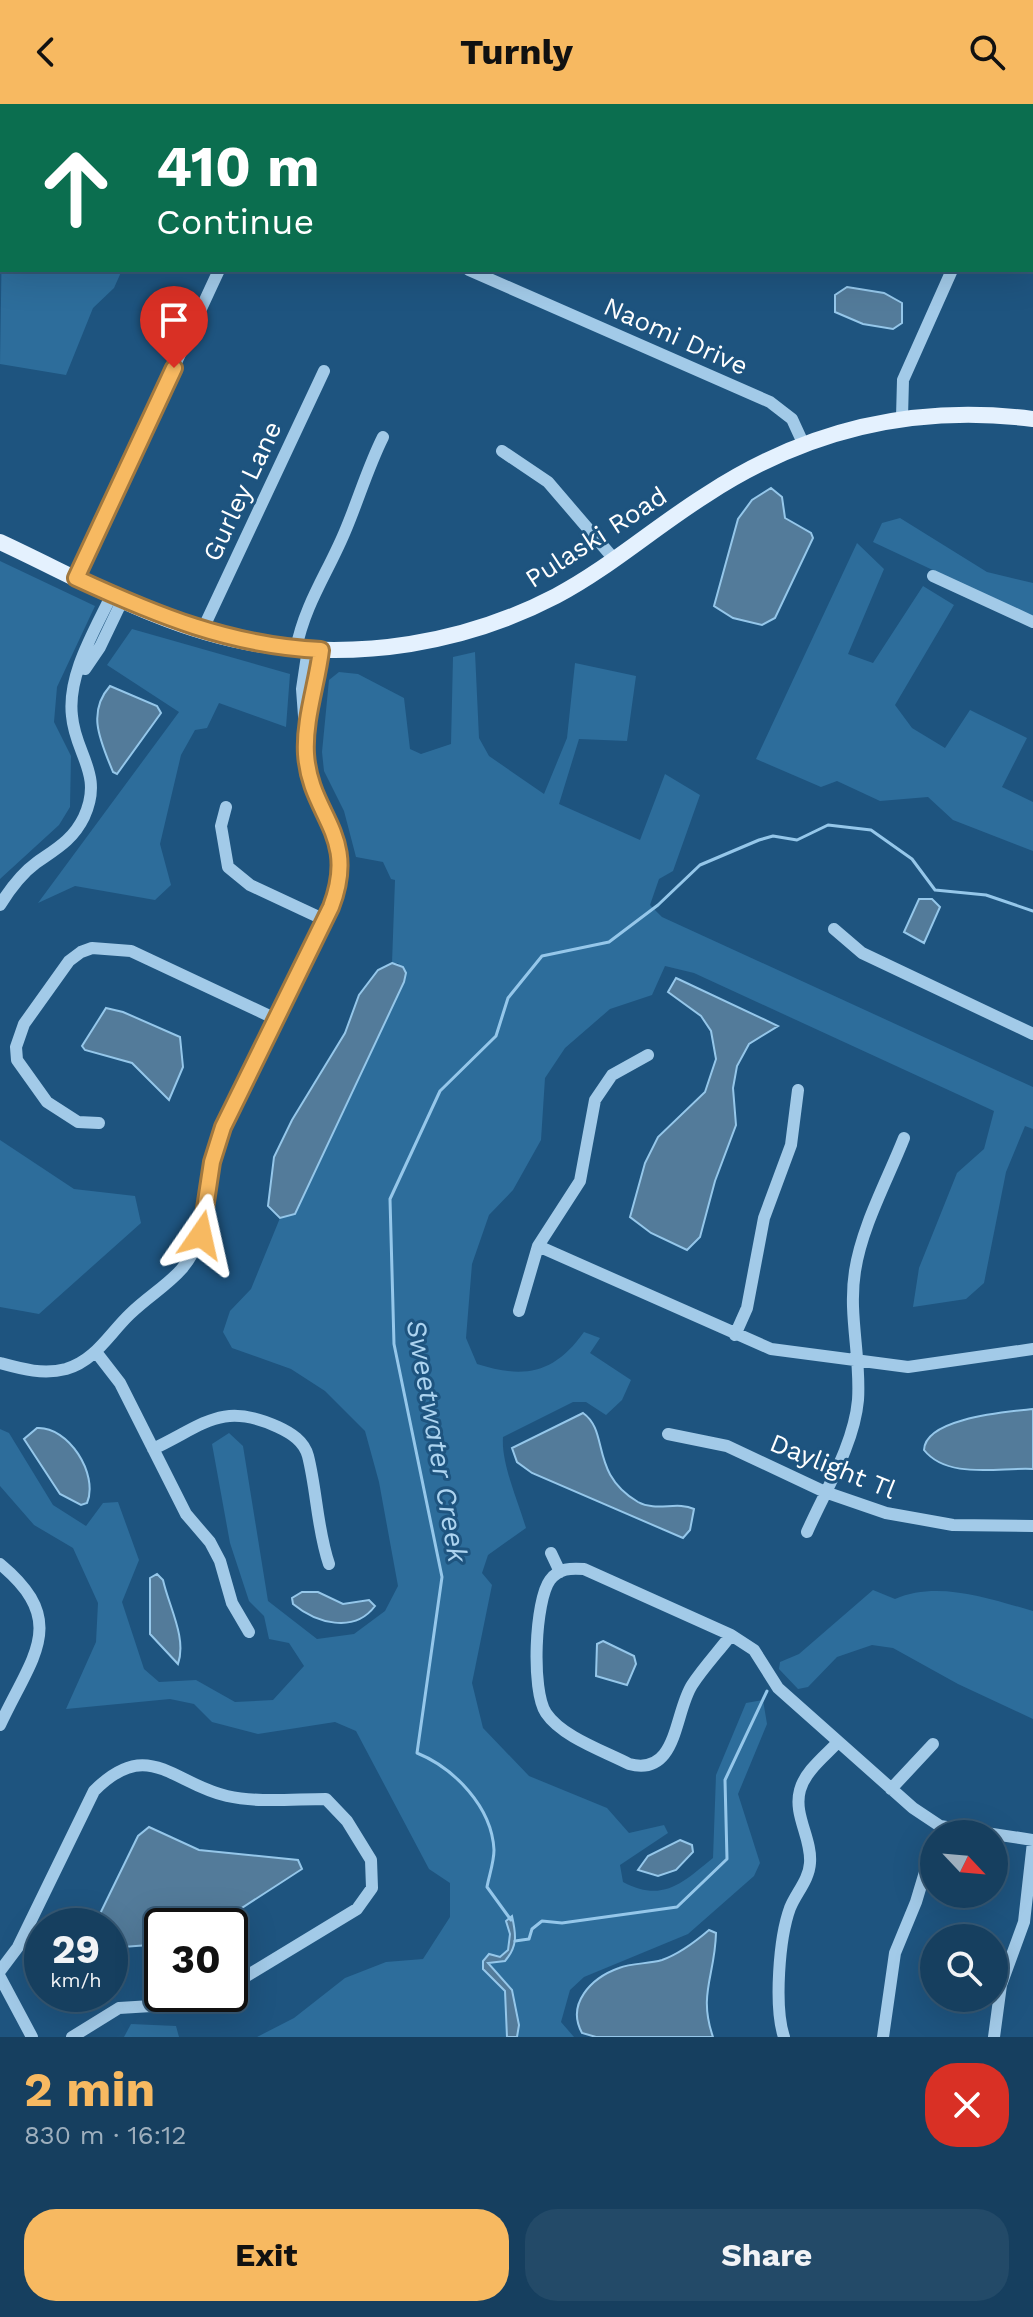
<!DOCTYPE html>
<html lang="en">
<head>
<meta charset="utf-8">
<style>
	body { margin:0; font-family:"Work Sans",sans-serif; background:#234a68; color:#f1f3f6; height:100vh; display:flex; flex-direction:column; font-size:30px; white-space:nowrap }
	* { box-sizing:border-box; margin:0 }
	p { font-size:26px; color:#9eafbd }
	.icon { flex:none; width:44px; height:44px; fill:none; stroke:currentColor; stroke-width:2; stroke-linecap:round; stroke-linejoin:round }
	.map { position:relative; height:1933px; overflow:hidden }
	.details { display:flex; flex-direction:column; background:#163f5f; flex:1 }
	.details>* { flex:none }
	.top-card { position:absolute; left:0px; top:0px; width:1034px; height:168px; box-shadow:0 8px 32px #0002,0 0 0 2px #355874; background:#0b6e4f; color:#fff; overflow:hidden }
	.needle { width:52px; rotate:116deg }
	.buttons { position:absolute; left:920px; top:1716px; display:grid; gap:16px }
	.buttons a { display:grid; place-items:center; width:88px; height:88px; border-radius:50%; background:#163f5f; box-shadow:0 8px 32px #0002,0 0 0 2px #355874; font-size:40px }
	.speed { position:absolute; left:24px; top:1804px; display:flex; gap:16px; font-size:40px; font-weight:700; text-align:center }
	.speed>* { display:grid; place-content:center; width:104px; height:104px; border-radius:50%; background:#163f5f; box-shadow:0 8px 32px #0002,0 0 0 2px #355874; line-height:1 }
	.speed small { font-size:20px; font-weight:400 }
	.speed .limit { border:4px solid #111; border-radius:12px; background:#fff; color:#111 }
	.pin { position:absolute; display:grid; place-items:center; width:68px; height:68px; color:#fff; margin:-82px -34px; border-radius:50% 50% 50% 0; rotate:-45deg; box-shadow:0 0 8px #0007 }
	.pin .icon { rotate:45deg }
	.me { position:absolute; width:88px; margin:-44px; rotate:11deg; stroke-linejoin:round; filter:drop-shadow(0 0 6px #0008) }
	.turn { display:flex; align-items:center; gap:28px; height:168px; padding:0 24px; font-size:36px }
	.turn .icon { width:104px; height:104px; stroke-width:2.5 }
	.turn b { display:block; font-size:56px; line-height:68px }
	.round { display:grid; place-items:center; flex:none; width:84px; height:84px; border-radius:32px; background:#234a68 }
	.overview { display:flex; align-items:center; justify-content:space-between; height:136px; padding:0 24px }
	h1 { font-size:48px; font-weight:700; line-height:60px; color:#f7b961 }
	.cta { display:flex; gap:16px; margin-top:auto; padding:16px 24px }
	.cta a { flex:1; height:92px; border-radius:32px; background:#f7b961; color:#111; font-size:32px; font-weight:700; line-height:92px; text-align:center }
	.cta a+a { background:#234a68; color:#f1f3f6 }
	header { display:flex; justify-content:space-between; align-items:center; height:104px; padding:0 24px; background:#f7b961; color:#111; font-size:36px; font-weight:700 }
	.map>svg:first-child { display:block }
	.green { fill:#2d6d9b }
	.water { fill:#537b9a; stroke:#95c7ea; stroke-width:2 }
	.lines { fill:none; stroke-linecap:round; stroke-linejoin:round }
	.stream { stroke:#95c7ea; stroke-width:3 }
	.minor { stroke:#a2cae8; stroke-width:12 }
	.major { stroke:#e4f1fe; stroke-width:16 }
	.route-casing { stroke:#a1783f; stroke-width:20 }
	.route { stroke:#f7b961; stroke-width:14 }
	.labels { text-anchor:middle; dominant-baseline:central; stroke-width:6; stroke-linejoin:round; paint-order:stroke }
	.street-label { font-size:26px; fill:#fff; stroke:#1e547f }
	.water-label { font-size:28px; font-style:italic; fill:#add4f0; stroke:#1e547f }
</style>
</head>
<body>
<header><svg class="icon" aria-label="back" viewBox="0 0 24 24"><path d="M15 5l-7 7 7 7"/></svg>Turnly<svg class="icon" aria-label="search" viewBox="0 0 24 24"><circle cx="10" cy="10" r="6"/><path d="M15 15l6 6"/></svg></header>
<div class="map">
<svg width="1033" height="1933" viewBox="0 0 1033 1933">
	<rect width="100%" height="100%" fill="#1e547f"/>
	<path class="green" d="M 2,130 L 2,166 L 122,166 L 114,184 L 93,204 L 66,271 L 0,260 Z
		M 900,414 L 987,468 L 1033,479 L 1033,513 L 873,438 L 882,419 Z
		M 857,439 L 884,465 L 848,550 L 873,559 L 923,482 L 954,501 L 895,601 L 912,624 L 945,644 L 970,606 L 1027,634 L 1002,683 L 1033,698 L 1033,747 L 953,716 L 928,693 L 880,697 L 837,677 L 821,683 L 756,655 Z
		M 0,457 L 95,502 L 57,583 L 54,618 L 71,652 L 70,703 L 59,721 L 0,775 Z
		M 132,525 L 290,570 L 286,623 L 219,599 L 207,624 L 195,626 L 181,651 L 160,740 L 171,781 L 155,796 L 75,782 L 38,799 L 179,608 L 107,561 Z
		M 475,548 L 479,634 L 489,652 L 544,690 L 567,634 L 575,559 L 636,572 L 627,637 L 579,635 L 559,700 L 640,736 L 665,670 L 700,691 L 673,767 L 659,775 L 650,801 L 662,813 L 1033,983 L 1033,1025 L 1025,1022 L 1006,1068 L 984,1179 L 966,1195 L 913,1203 L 919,1164 L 957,1069 L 984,1045 L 994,1007 L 694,869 L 665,862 L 652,891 L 610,905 L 565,944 L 545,974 L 541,1036 L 513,1086 L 489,1111 L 472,1160 L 466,1234 L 477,1260 C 524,1275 554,1270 584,1228 L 600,1234 L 590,1249 L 631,1276 L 622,1296 L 606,1311 L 586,1298 L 573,1298 L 503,1333 C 501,1359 518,1397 526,1424 L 488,1451 L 482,1469 L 492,1481 L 472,1579 L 483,1624 L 529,1672 L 607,1704 L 629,1729 L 664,1721 L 668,1729 L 620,1761 L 623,1778 C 663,1799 682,1779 713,1754 L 716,1671 L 746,1599 L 763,1596 L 767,1620 L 738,1690 L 760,1759 L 754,1772 L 688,1830 L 584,1873 L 570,1886 L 561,1918 L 574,1933 L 517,1933 L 506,1878 L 490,1866 L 488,1859 L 505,1857 L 516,1838 L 506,1817 L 510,1830 L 508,1846 L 500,1853 L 489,1850 L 483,1857 L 483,1865 L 505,1887 L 507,1933 L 257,1933 L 294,1914 L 345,1874 L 386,1858 L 423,1855 L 450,1813 L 450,1779 L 429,1765 L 356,1627 L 335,1618 L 258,1630 L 212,1618 L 194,1600 L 170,1595 L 66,1605 L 96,1538 L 98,1499 L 73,1444 L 34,1421 L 0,1382 L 0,1325 L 9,1329 L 53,1401 L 86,1422 L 103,1399 L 118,1398 L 139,1456 L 122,1498 L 144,1565 L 159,1578 L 196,1576 L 235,1598 L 273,1596 L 304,1562 L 289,1539 L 269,1535 L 264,1512 L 249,1497 L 230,1439 L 212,1340 L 229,1329 L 243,1342 L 268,1497 L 317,1535 L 354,1530 L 385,1507 L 398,1482 L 379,1378 L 365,1327 L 325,1287 L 291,1265 L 232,1244 L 223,1228 L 230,1207 L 251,1185 L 280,1114 L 295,1110 L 406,869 L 398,859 L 392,859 L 395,776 L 391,775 L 383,758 L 356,753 L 344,707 L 324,667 L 322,648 L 329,576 L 339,568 L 358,570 L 404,594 L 410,645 L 421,650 L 451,640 L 453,553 Z
		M 0,1036 L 74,1085 L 135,1092 L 141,1119 L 39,1210 L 0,1203 Z
		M 873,1486 L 895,1495 C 938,1476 990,1495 1033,1507 L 1033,1615 L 958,1580 L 893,1544 L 872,1541 L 837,1553 L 808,1583 L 798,1585 L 779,1565 L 780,1558 L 799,1550 Z
		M 131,1920 L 176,1922 L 179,1933 L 124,1933 Z"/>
	<path class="water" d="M 847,183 L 884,189 L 902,199 L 902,219 L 893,225 L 863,220 L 835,208 L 835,191 Z
		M 771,384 L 782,393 L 785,414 L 811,429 L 813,434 L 775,514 L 762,521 L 733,514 L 714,502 L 738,415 L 752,396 Z
		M 110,582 L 157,602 L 161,609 L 117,670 L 113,668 C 101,638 86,609 110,582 Z
		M 919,795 L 932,795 L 940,803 L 924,839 L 904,828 Z
		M 392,859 L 403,863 L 406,869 L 404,878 L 295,1110 L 280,1114 L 268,1102 L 274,1053 L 292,1016 L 345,929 L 359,891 L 378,866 Z
		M 676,874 L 778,922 L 749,940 L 737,962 L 733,984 L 736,1021 L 715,1077 L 700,1133 L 687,1146 L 651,1129 L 630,1113 L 645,1059 L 658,1033 L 705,988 L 716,955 L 711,927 L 701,912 L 668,888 Z
		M 106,904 L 123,908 L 180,933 L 183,963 L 169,996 L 132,959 L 85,946 L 82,942 Z
		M 1033,1305 L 1033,1365 C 999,1363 948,1376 924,1346 C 925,1314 1006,1308 1033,1305 Z
		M 583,1309 C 610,1328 589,1369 638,1398 C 656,1408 677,1397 694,1405 L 690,1426 L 683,1434 L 532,1369 L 517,1358 L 512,1344 Z
		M 37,1324 C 68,1322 99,1370 87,1399 L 81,1401 L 60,1390 L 24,1335 Z
		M 157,1470 L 163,1476 C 169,1503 187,1534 178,1560 L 150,1530 L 150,1474 Z
		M 302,1488 L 318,1488 L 343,1500 L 369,1496 L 375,1502 C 354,1530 316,1519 293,1500 L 292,1494 Z
		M 603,1537 L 634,1552 L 636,1560 L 627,1581 L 596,1572 L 597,1540 Z
		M 149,1723 L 199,1746 L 298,1756 L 302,1765 L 214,1822 L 162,1822 L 162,1840 L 110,1844 L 110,1822 L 94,1822 L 138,1732 Z
		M 680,1736 L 692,1741 L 693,1748 L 676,1766 L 658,1772 L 638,1766 L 648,1752 Z
		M 512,1812 C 516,1830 518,1842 505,1857 L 488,1859 L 512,1886 L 519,1921 L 517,1933 L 507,1933 L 505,1887 L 483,1865 L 483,1857 L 489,1850 L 500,1853 L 508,1846 L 510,1830 L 506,1817 Z
		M 709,1826 L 716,1829 C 715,1872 698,1890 713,1933 L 596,1933 L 582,1929 C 566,1900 591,1874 619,1864 C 632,1859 648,1860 662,1856 C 679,1850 695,1838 709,1826 Z"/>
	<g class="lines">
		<path class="stream" d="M 511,1816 L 487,1783 C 489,1772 494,1758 494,1746 C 492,1703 454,1664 417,1649 L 442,1473 L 394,1240 L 390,1095 L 440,987 L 496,932 L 508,894 L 542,852 L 609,838 L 658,801 L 700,761 L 759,736 L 773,732 L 797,736 L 828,721 L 871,726 L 912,755 L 935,786 L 986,791 L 1033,807
			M 515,1837 L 529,1835 L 532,1825 L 542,1817 L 562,1819 L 677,1803 L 727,1755 L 725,1676 L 767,1587"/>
		<path class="minor" d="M 902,0 L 907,2
			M 296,2 L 297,0
			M 1029,2 L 1030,0
			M 469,166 L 770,298 L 792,315 L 803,339
			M 902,313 L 903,276 L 952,166
			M 502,347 L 548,378 L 614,455
			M 933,472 L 1033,518
			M 76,474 L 219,166
			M 202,527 L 324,267
			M 296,545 C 305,499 329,467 346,425 C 359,394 368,363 383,333
			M 85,565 L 100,543 L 123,495
			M 309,615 L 317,586 L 321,546
			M 226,703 L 221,722 L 228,763 L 250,781 L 325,816
			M 0,801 C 10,785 21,770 36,759 C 56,745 73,736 84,713 C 104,670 75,650 72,612 C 67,571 95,526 112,490
			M 834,825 L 862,849 L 1033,930
			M 99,1019 L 78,1018 L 47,998 L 17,956 L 16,943 L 24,920 L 69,857 L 81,848 L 92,844 L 131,847 L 278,916
			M 538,1142 L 771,1245 L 908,1263 L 1033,1245
			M 519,1207 L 538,1142 L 580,1077 L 595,996 L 612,971 L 648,951
			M 735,1231 L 747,1204 L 764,1114 L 791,1041 L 798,986
			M 96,1248 L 120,1279 L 186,1410 L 210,1438 L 220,1457 L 232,1499 L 249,1528
			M 0,1259 C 22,1265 43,1271 66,1265 C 96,1256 109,1230 130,1210 C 159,1182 187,1173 201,1130 C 213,1095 210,1058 223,1023 L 325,816 L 339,778 L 341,755 L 337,732 L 308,666 L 302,585 L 308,545
			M 668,1330 L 727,1342 L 825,1388 L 886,1409 L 953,1421 L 1033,1422
			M 153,1345 C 204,1321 222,1297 278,1323 C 291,1329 304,1337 308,1352 C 317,1388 317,1425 329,1460
			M 807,1428 C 825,1387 854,1341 858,1296 C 861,1252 848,1211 855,1167 C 862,1122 887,1077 904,1034
			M 551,1449 L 560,1468
			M 0,1460 C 70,1518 32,1552 0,1621
			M 731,1531 C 718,1548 703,1564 692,1581 C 674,1609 678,1673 629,1660 C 604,1647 562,1633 546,1609 C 531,1587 535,1496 550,1476 C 559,1464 571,1464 584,1465 L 731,1531 L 754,1546 L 778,1584 L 913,1704 L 940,1722 L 1033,1736
			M 891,1685 L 933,1640
			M 0,1867 L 18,1843 L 94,1687 C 148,1632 173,1680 227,1692 C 258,1699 294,1695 326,1695 L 347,1717 L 371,1756 L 372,1784 L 357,1805 L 230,1882
			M 0,1873 L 32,1933
			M 72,1933 L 119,1904 L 184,1900 L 216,1890
			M 784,1933 C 774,1903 779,1834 790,1804 C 796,1789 809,1776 810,1759 C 812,1734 793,1711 800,1686 C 805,1667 825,1652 838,1638
			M 883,1933 L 895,1849 L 916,1798 L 934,1738
			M 994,1933 L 1001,1881 L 1024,1818 L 1033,1738"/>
		<path class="major" d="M 0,438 C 82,476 166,526 257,540 C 359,556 464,540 556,492 C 609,464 655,423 706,391 C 805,326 915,300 1033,315"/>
	</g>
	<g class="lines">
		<g class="route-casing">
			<path id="route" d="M 174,264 L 76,474 C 156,511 231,542 321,546 C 317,580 304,615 306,650 C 310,712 359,730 331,803 L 223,1023 L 212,1058 L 201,1131"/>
		</g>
		<use href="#route" class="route"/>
	</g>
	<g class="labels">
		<g class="street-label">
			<text transform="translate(676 232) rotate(24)">Naomi Drive</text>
			<text transform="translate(242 387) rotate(-65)">Gurley Lane</text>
			<text transform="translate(596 433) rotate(-33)">Pulaski Road</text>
			<text transform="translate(833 1362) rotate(22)">Daylight Tl</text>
		</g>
		<g class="water-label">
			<text transform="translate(437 1337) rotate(80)">Sweetwater Creek</text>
		</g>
	</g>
</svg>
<div class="buttons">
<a><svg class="needle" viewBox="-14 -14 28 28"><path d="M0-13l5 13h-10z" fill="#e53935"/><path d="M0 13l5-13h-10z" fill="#9eafbd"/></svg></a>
<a><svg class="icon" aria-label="search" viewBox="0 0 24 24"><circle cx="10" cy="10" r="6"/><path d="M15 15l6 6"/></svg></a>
</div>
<div class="speed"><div>29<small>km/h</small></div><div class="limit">30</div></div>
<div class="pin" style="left:174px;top:264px;background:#d93025"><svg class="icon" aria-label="arrive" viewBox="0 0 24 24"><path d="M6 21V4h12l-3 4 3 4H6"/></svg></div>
<svg class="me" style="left:201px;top:1131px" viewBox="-20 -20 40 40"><path d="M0-17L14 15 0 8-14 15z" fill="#f7b961" stroke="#fff" stroke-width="4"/></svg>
<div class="top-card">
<div class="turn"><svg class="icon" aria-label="ahead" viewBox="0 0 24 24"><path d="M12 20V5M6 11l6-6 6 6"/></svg><div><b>410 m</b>Continue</div></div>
</div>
</div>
<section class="details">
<div class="overview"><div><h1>2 min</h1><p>830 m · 16:12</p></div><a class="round" style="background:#d93025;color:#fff"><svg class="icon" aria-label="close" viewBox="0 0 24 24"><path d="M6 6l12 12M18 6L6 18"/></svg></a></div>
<div class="cta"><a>Exit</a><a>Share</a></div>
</section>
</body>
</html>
